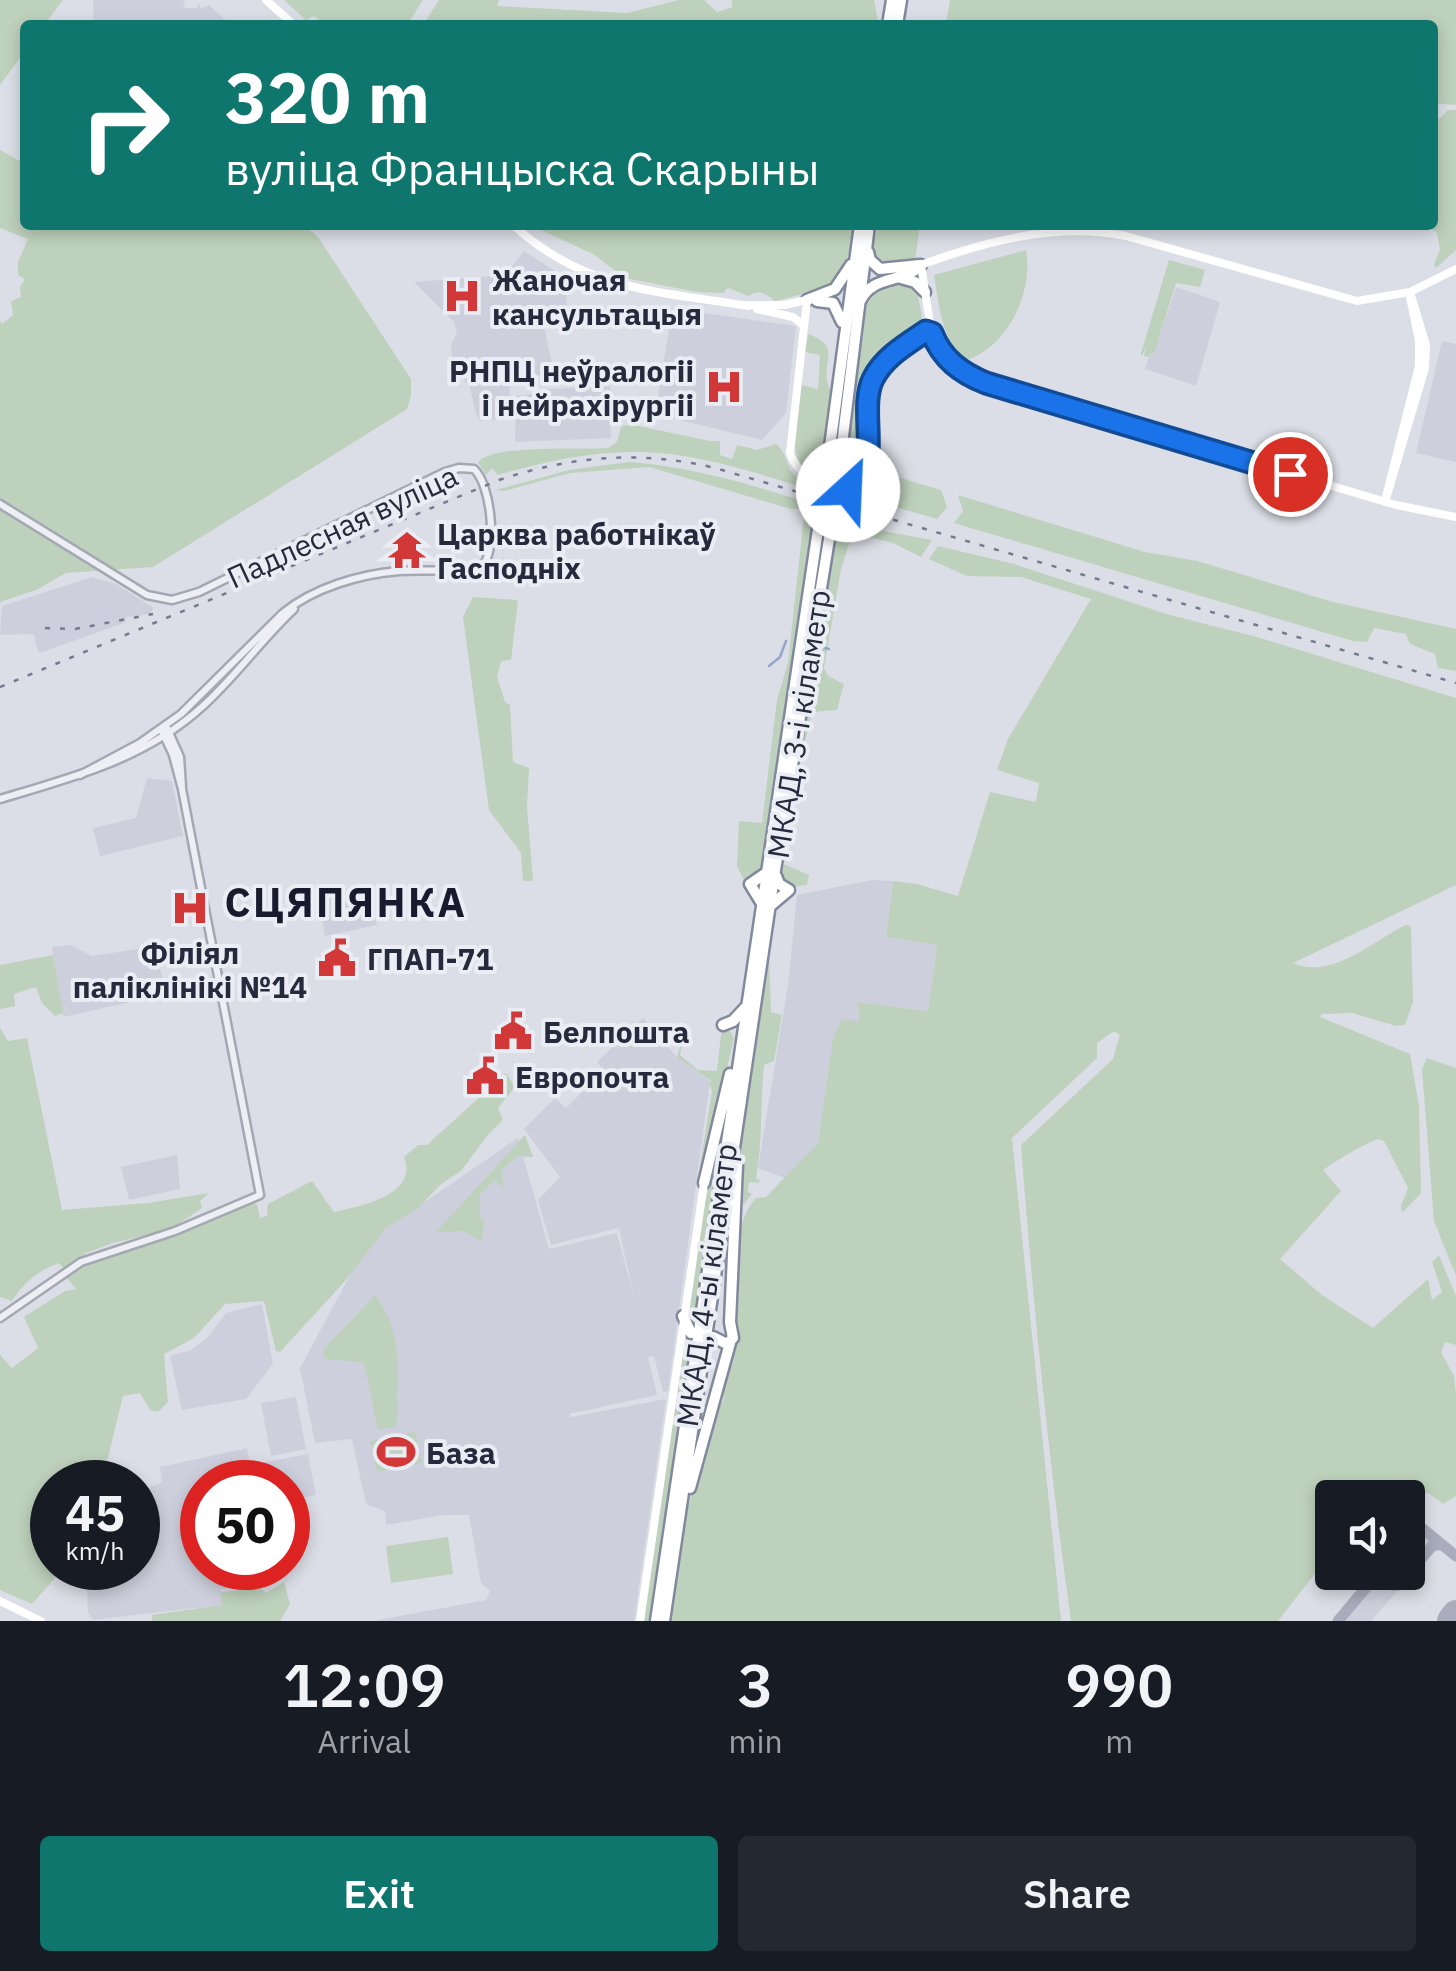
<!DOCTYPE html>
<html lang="en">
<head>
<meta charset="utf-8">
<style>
	body { margin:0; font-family:"IBM Plex Sans",sans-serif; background:#242831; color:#f1f3f6; height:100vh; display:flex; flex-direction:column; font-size:38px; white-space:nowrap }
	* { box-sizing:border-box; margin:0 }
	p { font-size:32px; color:#9ea1a6 }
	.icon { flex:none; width:55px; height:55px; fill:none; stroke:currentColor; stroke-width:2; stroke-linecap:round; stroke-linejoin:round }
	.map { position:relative; height:1621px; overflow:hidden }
	.panel { display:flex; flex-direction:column; background:#171b24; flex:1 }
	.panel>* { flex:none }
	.top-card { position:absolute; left:20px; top:20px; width:1418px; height:210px; border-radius:10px; box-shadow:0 5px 15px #0003; background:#0f766e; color:#fff; overflow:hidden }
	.tools { position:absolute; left:1315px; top:1480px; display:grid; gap:20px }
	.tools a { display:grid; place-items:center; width:110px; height:110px; border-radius:10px; background:#171b24; box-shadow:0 5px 15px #0003; font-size:50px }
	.speed { position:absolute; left:30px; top:1460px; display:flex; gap:20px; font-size:50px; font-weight:700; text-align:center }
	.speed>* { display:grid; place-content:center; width:130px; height:130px; border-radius:50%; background:#171b24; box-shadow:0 5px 15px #0003; line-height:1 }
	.speed small { font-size:25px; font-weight:400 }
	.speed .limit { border:15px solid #d22; background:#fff; color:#111 }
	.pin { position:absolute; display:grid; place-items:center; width:85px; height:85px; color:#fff; margin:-42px; border:5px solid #fff; border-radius:50%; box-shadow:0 2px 10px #0007 }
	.me { position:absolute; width:110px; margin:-55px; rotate:25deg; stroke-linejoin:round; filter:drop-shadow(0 0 8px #0008) }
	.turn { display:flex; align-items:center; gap:35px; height:210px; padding:0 40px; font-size:45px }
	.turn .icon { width:130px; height:130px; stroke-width:2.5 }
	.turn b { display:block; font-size:70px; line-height:85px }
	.eta { display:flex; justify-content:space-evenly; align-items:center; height:170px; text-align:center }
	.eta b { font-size:60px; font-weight:600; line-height:70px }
	.primary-button { display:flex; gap:20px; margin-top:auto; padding:20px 40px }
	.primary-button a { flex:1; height:115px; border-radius:10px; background:#0f766e; color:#fff; font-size:40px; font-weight:600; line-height:115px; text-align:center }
	.primary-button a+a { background:#242831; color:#f1f3f6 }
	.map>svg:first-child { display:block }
	.built { fill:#cdd0dc }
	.green { fill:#bed1bc }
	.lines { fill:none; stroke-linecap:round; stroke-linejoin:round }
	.stream { stroke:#94a6c9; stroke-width:2.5 }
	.taxiway { stroke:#a8acbc; stroke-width:11 }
	.runway { stroke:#a8acbc; stroke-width:28 }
	.tertiary-casing { stroke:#a4a8b3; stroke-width:11 }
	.trunk-casing { stroke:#82899e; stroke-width:15 }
	.tertiary { stroke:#eeeff5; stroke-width:6 }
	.secondary { stroke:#fff; stroke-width:8 }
	.trunk { stroke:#fff; stroke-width:10 }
	.rail { stroke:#747b91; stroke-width:2.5; stroke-dasharray:5 10; stroke-linecap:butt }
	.trunk-bridge-casing { stroke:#82899e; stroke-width:15; stroke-linecap:butt }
	.trunk-bridge { stroke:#fff; stroke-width:10 }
	.route-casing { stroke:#114b97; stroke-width:25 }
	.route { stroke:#1a73e8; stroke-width:18 }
	.labels { text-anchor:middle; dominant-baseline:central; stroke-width:8; stroke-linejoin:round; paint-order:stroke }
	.poi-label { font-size:30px; font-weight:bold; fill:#252a3d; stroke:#eaedf4; text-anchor:start }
	.street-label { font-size:30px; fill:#252a3d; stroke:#eaedf4 }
	.district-label { font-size:40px; font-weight:bold; letter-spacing:2.5px; fill:#171b2d; stroke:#eaedf4 }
</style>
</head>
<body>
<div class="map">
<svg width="1456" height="1621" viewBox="0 0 1456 1621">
	<rect width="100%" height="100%" fill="#dbdee6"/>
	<path class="built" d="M 93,0 L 183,0 L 185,8 L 196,8 L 200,3 L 200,8 L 209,5 L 228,23 L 94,25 Z
		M 524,251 L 563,276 L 570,323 L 544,326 L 554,374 L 516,378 L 509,384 L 512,417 L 480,421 L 476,414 L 470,388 L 453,365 L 451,345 L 457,333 L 454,322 L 414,282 L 505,275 Z
		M 1176,287 L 1220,302 L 1196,386 L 1145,369 L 1150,353 L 1154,353 Z
		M 704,313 L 796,326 L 786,413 L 762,440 L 655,414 L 671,318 L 696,322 Z
		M 1442,341 L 1456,344 L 1456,462 L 1416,453 Z
		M 610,386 L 611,438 L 515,442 L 516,396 L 530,394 L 534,390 Z
		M 92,577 L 116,584 L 154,608 L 149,614 L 126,617 L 126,622 L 43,652 L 39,653 L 36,645 L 34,634 L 0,635 L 2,606 Z
		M 147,778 L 172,781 L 183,836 L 100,856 L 93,828 L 136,818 Z
		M 872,880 L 893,881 L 886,937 L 937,945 L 928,1011 L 858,1002 L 859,1021 L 833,1037 L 818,1143 L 785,1178 L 758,1168 L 788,985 L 797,895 Z
		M 368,888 L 377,925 L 325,936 L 317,892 L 334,889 L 344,892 Z
		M 71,945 L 92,956 L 144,948 L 159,964 L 166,994 L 63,1017 L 52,947 Z
		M 643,1018 L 677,1057 L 710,1081 L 668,1391 L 663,1392 L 654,1356 L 648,1357 L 657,1395 L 569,1414 L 571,1417 L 666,1399 L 634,1621 L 373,1621 L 486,1600 L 490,1591 L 481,1583 L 469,1515 L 443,1515 L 386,1525 L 385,1511 L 366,1504 L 352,1439 L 315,1443 L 300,1368 L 369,1240 L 518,1138 L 549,1249 L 617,1233 L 634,1298 L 619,1228 L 551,1245 L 538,1200 L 560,1177 L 524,1129 L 555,1098 L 566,1108 L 604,1070 L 597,1062 Z
		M 177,1155 L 180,1189 L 129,1200 L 121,1167 Z
		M 262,1304 L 273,1364 L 246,1399 L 182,1410 L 170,1356 L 191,1350 L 207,1338 L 226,1313 Z
		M 296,1397 L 306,1449 L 271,1456 L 261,1403 Z
		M 247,1448 L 250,1465 L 308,1454 L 316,1495 L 288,1500 L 288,1482 L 202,1482 L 202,1568 L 257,1568 L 259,1585 L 221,1589 L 221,1605 L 93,1620 L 88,1613 L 87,1593 L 91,1568 L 138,1568 L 138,1493 L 162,1482 L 160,1467 Z
		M 1418,1520 L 1452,1549 L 1448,1554 L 1438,1550 L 1427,1557 L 1371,1621 L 1334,1621 L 1374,1573 L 1408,1572 L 1408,1533 Z"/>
	<path class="green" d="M 0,0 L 63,0 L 44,25 L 25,25 L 25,51 L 0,85 Z
		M 284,0 L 423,0 L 407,25 L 327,25 L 314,16 L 306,20 Z
		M 439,0 L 499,0 L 497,6 L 627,13 L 679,0 L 704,0 L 717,12 L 732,7 L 732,0 L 874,0 L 879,25 L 423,25 Z
		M 950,0 L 1456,0 L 1456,105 L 1433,103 L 1432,25 L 946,25 Z
		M 1448,110 L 1456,110 L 1456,250 L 1436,268 L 1434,264 L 1440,250 L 1437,233 L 1425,225 L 1432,225 L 1433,121 L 1439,119 Z
		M 0,150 L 25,164 L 25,225 L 304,225 L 318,237 L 411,379 L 411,395 L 407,409 L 153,567 L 66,573 L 36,590 L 0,602 L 0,321 L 2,324 L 13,315 L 11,301 L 21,297 L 20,287 L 25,279 L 18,275 L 18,262 L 28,239 L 0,228 Z
		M 530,225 L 853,225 C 845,273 852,277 806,299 L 803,294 L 775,301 C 764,292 760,290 748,296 L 728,288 L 723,293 L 697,292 L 625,278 L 593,254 Z
		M 879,225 L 920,225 L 915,261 L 880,267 L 870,252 Z
		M 1026,250 C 1034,292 1007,350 963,361 C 942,335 939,308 934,275 Z
		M 1169,260 L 1205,270 L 1200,287 L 1176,283 L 1154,354 L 1150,353 L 1149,357 L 1144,356 L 1146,346 L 1142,356 L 1141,353 Z
		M 905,282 L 917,289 L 923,324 L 876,364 C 856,400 868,434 861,473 L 855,483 L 841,487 L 858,346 L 862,345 L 866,308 L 860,332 L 862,302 L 872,290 L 866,301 L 876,289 Z
		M 808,334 C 840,346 824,356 827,380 C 828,386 831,390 832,395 L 820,480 C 781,464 797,418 801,385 L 818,389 L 820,355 L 805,352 Z
		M 629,424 L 710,441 L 720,441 L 720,455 L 732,459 L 737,445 L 757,450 L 776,444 C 787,452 786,467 796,477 C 813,494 848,499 870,505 L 870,509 C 799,488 714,453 640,452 C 590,451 544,462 497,475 L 492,468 L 486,475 L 478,462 C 493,444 580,450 608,448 L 617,442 L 621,427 Z
		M 629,462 C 712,468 790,498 870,522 L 867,528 L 932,540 L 921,557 L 893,543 L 866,536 L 840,515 L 815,508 L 791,509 L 649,467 L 570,473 L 504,491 L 496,490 L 569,470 Z
		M 878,471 L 941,490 L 947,507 L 937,519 L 861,497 L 874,486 Z
		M 958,495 L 1145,552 L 1197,561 L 1333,602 L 1456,629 L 1456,671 L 1438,668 L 1435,654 L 1410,644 L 1406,634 L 1374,628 L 1367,642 L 1353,641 L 954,523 L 963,511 Z
		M 813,514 L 811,535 L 814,536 L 760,874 L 745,882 L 737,866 L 739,821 L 762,823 L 777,700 L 788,663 L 804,516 Z
		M 853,532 L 841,569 L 824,668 L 828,676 L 844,684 L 837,710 L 812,712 L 799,767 L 784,864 L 809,875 L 807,885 L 791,887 L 783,884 L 780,866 L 834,534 Z
		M 938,546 L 1014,564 L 1170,615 L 1257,637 L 1456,698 L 1456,885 L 1293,963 C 1332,980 1371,942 1406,925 L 1411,926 L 1413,1002 L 1405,1025 L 1396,1026 L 1352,1013 L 1322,1014 L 1320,1017 L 1410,1054 L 1419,1106 L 1421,1193 L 1402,1213 L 1401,1206 L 1408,1188 L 1384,1141 L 1378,1139 C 1360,1146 1339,1159 1323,1170 L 1341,1191 L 1280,1259 L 1323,1296 L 1373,1328 L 1428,1279 L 1432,1300 L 1442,1292 L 1432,1262 L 1439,1255 L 1456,1296 L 1456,1345 L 1445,1342 L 1441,1352 L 1454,1376 L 1456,1395 L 1456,1496 L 1443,1504 L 1428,1493 L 1409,1497 L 1390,1487 L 1385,1488 L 1376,1497 L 1332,1498 L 1332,1546 L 1327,1558 L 1278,1621 L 1071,1621 C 1049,1463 1033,1304 1021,1145 L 1113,1059 L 1120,1035 L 1114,1031 L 1097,1043 L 1097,1058 L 1012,1138 L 1061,1621 L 670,1621 L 684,1521 L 718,1403 L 722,1403 L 724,1397 L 721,1393 C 724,1377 728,1361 730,1345 C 735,1303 727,1230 756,1198 L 766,1197 L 818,1143 L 833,1037 L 842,1020 L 859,1021 L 858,1002 L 928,1011 L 937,945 L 886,937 L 893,881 L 917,884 L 958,896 L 990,792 L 1036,802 L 1039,783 L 997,770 L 1008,739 L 1091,599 L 1021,577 L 967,576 L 929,559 Z
		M 473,597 L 518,600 L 511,660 L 501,661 L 497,677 L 505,702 L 510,705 L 513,762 L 529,768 L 527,806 L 533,881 L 523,881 L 521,853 L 489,810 L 463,617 Z
		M 53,955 L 63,1013 L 55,1016 L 42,1003 L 36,987 L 14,994 L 15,1006 L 0,1009 L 0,965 Z
		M 769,956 L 771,1012 L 782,1015 L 774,1061 L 764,1065 C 760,1103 763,1142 756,1178 L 760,1180 L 759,1183 L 749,1182 L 748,1192 L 752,1194 L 739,1210 L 739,1168 L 744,1113 Z
		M 0,1028 L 8,1041 L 27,1038 L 62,1210 L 148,1203 L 209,1193 L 200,1201 L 202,1208 L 171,1229 L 113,1243 L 86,1253 L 64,1268 L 58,1263 C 37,1272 24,1282 12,1301 L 0,1297 Z
		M 725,1030 L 730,1031 L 734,1038 L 704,1167 L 700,1166 L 712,1091 L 709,1084 L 711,1081 L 677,1057 L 682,1041 L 696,1038 L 682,1044 L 680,1055 L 698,1070 L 717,1071 L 721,1034 Z
		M 1427,1058 L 1456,1068 L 1456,1276 L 1434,1221 L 1422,1069 Z
		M 506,1073 L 515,1087 L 498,1108 L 503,1120 L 487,1136 L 461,1171 L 441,1184 L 418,1208 L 386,1228 L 346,1280 L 280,1352 L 276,1351 L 264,1301 L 225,1304 L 194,1338 L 164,1354 L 168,1402 L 158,1412 L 150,1410 L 140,1393 L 123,1396 L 102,1482 L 52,1482 L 52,1568 L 64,1568 L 32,1604 L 0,1590 L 0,1355 L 12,1368 L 38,1348 L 24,1317 L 65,1291 L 76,1289 L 66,1277 L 86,1264 L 251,1202 L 257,1204 L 260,1218 L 267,1216 L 268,1204 L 312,1181 L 334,1212 C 361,1206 419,1195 404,1157 L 418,1145 L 427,1145 Z
		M 728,1097 L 695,1322 L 686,1318 L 704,1208 Z
		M 525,1135 L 533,1157 L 518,1156 L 502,1170 L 503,1188 L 495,1180 L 480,1194 L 480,1217 L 484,1219 L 482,1242 L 464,1231 L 436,1232 Z
		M 375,1295 C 398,1326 400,1359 397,1395 C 397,1407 400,1415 395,1427 L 378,1430 L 365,1367 L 362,1362 L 325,1359 L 323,1350 Z
		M 693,1337 L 685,1343 L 691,1347 L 652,1621 L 644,1621 L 682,1343 Z
		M 415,1432 L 422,1463 L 377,1472 L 370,1441 Z
		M 448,1537 L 453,1574 L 391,1583 L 386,1546 Z
		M 284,1582 L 290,1604 L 280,1621 L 152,1621 L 152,1615 L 221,1605 L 221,1592 L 260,1588 L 266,1593 Z"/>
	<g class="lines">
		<path class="stream" d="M 885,511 L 886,509
			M 877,523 L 882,521
			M 825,648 L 829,649
			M 769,666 L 780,657 L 786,641"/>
		<path class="taxiway" d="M 1408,1538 L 1414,1530 L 1423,1529 L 1456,1556
			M 1381,1572 L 1393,1585 L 1399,1585 L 1432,1546 L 1441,1544
			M 1338,1621 L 1379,1572"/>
		<path class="runway" d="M 1451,1621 L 1456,1614"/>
		<g class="tertiary-casing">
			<path id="tertiary" d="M 0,504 L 147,595 L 172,600 L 199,592 L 445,472 L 459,468 L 474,469 C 491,485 497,545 484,564 C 458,574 426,569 399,571 C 360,574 313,588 283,613 L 181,714 L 140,743 L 80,775
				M 167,728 L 180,757 L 182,787
				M 0,799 C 74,777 145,759 203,706 C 236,676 262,639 294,609
				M 0,1318 L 81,1262 L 175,1231 L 260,1195 L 182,789 L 173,755 L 161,729"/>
		</g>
		<g class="trunk-casing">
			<path id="trunk" d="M 888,25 L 892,0
				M 897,25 L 901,0
				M 868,252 L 870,260 L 880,269 L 920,265
				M 901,278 L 915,282 L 925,292
				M 807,300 L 835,289 L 851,265
				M 817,301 L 833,303 L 842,322
				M 860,301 C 873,274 903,284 921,265
				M 826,476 L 860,225
				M 838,477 L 869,225
				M 761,902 L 750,884 L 766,873
				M 769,907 L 789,890 L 779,884 L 776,876
				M 723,1025 L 733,1021 L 745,1008
				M 704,1183 L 730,1074
				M 683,1316 L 691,1333
				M 713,1337 L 727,1344 L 733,1338 L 730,1322 L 737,1165
				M 690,1488 L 730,1343
				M 656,1621 L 817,536
				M 664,1621 L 775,870 L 829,539"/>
		</g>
		<use href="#tertiary" class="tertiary"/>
		<path class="secondary" d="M 266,0 L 294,25
			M 513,225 C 586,291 657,291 748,306
			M 745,305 L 784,305 L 807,300 L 790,453 C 797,478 846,509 863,479 C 870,468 868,452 868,440 C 866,378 874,365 926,331
			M 757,309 L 793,317 L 804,326
			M 930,324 L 921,265 C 986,241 1057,222 1126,236 L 1357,301 L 1410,292 L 1456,269
			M 932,324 L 935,330 L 929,333 L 926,327 Z
			M 932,333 C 942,359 961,373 986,383 L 1396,505 L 1456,517
			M 1386,497 L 1419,366 L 1419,341 L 1410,297
			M 1385,502 L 1425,368 L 1426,345 L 1410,292
			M 0,1601 L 41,1621
			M 640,1621 L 704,1183"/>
		<use href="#trunk" class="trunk"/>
		<path class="rail" d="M 45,628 L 75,629 L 153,614
			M 0,687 L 499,480 C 571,456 641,450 715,468 L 1456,683"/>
		<g class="trunk-bridge-casing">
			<path id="trunk-bridge" d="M 817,536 L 826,476
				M 829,539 L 838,477"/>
		</g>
		<use href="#trunk-bridge" class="trunk-bridge"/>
	</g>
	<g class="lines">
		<g class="route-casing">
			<path id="route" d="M 848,490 C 885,474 857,411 873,379 C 884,357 907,344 926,331 L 932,333 C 942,359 961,373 986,383 L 1290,474"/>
		</g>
		<use href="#route" class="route"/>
	</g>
	<defs>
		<g id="hospital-bare" transform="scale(3)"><path d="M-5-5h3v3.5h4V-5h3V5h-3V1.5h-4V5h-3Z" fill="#d33839" stroke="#eaedf4" stroke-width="2.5" paint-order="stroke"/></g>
		<g id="temple-bare" transform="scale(3)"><path d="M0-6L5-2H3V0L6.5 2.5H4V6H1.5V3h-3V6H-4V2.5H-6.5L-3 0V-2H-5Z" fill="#d33839" stroke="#eaedf4" stroke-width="2.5" paint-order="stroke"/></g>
		<g id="civic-bare" transform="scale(3)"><path d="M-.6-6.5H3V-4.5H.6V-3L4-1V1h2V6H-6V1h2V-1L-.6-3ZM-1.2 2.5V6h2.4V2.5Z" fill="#d33839" stroke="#eaedf4" stroke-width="2.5" paint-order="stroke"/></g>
		<g id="stadium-bare" transform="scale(3)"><path d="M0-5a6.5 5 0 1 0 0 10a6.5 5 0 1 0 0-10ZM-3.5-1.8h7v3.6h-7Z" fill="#d33839" stroke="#eaedf4" stroke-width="2.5" paint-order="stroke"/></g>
	</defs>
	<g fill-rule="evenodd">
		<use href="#hospital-bare" x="462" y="296"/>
		<use href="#hospital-bare" x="724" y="387"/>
		<use href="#temple-bare" x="407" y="550"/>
		<use href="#hospital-bare" x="190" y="908"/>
		<use href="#civic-bare" x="337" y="958"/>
		<use href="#civic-bare" x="513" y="1031"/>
		<use href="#civic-bare" x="485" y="1076"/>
		<use href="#stadium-bare" x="396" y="1452"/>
	</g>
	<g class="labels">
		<g class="poi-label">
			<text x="492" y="279">Жаночая<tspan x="492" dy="34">кансультацыя</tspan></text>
			<text x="694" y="370" text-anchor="end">РНПЦ неўралогіі<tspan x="694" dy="34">і нейрахірургіі</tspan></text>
			<text x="437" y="533">Царква работнікаў<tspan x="437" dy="34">Гасподніх</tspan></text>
			<text x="190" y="952" text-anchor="middle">Філіял<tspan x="190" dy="34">паліклінікі №14</tspan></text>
			<text x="367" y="958">ГПАП-71</text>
			<text x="543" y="1031">Белпошта</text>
			<text x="515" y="1076">Европочта</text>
			<text x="426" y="1452">База</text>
		</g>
		<g class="street-label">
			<text transform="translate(342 526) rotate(-25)">Падлесная вуліца</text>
			<text transform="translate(798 724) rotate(-81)">МКАД, 3-і кіламетр</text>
			<text transform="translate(706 1285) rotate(-82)">МКАД, 4-ы кіламетр</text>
		</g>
		<g class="district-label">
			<text x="346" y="902">СЦЯПЯНКА</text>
		</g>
	</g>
</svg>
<div class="tools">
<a><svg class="icon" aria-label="sound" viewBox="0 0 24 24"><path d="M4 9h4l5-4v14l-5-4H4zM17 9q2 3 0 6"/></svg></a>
</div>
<div class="speed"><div>45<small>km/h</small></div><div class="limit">50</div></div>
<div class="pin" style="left:1290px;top:474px;background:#d93025"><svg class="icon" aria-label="arrive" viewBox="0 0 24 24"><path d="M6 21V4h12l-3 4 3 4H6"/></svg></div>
<svg class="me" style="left:848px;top:490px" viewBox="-20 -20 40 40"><circle r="19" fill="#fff"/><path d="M0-13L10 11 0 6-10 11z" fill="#1a73e8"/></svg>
<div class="top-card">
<div class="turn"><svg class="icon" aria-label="right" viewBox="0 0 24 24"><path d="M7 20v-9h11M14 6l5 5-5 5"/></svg><div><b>320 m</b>вуліца Францыска Скарыны</div></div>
</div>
</div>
<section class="panel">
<div class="eta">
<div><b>12:09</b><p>Arrival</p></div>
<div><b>3</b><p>min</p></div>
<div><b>990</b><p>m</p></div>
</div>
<div class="primary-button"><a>Exit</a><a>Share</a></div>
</section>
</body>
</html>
